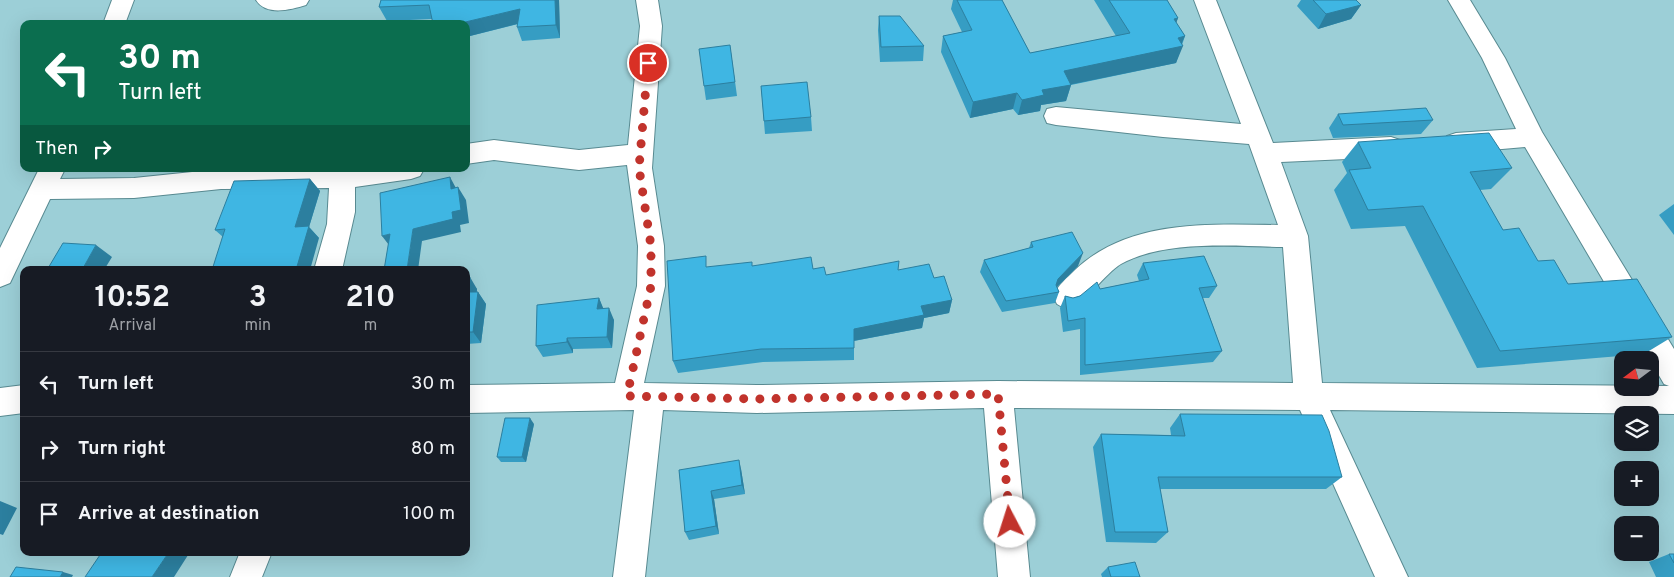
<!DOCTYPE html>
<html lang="en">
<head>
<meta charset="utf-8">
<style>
	body { margin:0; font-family:Overpass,sans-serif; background:#242831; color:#f1f3f6; height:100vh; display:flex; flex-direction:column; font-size:19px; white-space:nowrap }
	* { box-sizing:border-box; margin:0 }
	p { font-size:16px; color:#9ea1a6 }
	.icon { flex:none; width:28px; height:28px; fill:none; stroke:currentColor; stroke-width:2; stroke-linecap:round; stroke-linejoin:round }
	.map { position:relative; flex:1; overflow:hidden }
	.drawer { position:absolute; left:20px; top:266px; width:450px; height:290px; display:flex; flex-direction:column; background:#171b24; border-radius:10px; box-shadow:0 5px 20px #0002 }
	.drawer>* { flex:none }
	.top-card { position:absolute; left:20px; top:20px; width:450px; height:152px; border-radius:10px; box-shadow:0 5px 20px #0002; background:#0b6e4f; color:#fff; overflow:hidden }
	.needle { width:32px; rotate:254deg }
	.buttons { position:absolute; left:1614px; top:351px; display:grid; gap:10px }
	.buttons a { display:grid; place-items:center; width:45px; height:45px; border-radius:10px; background:#171b24; box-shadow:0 5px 20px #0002; font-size:25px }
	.pin { position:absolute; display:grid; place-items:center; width:42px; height:42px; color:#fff; margin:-21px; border:2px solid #fff; border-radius:50%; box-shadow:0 1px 5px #0007 }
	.me { position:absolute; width:55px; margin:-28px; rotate:355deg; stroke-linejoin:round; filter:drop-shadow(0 0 4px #0008) }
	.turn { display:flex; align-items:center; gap:18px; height:105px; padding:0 15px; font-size:22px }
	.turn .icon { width:65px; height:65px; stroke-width:2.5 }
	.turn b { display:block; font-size:35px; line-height:42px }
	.then { display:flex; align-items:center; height:48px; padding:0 15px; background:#0003; gap:10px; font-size:19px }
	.eta { display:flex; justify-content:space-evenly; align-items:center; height:85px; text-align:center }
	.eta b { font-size:30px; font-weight:700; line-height:35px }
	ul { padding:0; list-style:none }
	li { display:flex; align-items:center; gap:15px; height:65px; padding:0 15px; border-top:1px solid #363941 }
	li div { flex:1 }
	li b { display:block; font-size:19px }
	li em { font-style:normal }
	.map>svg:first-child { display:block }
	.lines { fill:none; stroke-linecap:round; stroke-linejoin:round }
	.minor-casing { stroke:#588a91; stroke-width:2 }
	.minor { fill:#fff; fill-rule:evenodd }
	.wall { fill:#369dc3 }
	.shaded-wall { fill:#2c7f9f }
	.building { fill:#3fb6e3; stroke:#2c7f9f }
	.route { stroke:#c1332c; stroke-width:9; stroke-dasharray:0 16.2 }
</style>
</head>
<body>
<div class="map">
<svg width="1674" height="577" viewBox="0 0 1674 577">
	<rect width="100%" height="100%" fill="#9ccfd7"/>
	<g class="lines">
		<g class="minor-casing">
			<path id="minor" d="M 112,0 L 134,0 L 125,24 L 103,24 Z
				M 256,0 L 309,0 L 306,5 C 290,10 266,16 256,0 Z
				M 636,0 L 658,0 L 662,26 L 652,168 L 664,246 L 665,286 L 644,383 L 757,385 L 998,381 L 1293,383 L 1283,247 C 1234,246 1164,240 1121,264 C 1105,273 1084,306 1068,308 C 1065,308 1060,306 1057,304 L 1053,296 C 1058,285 1067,278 1075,270 C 1129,219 1209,224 1278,225 L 1249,144 L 1163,137 L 1056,125 L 1047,123 L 1044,116 L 1047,109 L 1056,107 L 1241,124 L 1194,0 L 1216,0 L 1273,143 L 1391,137 L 1400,140 L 1403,147 L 1400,154 L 1391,157 L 1281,162 L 1308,236 L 1322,383 L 1669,386 L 1664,384 L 1525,147 L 1456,153 L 1447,150 L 1444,143 L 1447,136 L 1456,133 L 1516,129 L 1482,58 L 1448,0 L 1470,0 L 1505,58 L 1542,132 L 1674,349 L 1674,414 L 1330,410 L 1408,577 L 1375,577 L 1300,410 L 1014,408 L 1030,577 L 998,577 L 984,408 L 757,413 L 663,410 L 645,577 L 613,577 L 634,410 L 466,413 L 466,385 L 615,383 L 637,286 L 638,246 L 627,165 L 579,170 L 494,160 L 466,164 L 466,144 L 494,140 L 579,150 L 628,145 L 640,26 Z
				M 39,169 L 65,169 L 60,179 L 134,178 L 221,169 L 424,169 L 420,176 L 411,179 L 355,187 L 355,212 L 342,270 L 314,270 L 327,224 L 329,188 L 221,189 L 134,198 L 50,199 L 10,283 L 0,287 L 0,248 Z
				M 24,385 L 24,413 L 0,416 L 0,388 Z
				M 240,552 L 272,552 L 262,577 L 230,577 Z"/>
		</g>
		<use href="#minor" class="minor"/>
	</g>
	<path class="wall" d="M 381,0 L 559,0 L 560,38 L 522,41 L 517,27 L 518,24 L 466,37 L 466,24 L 432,19 L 387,21 L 379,7 Z
		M 953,0 L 1002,0 L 1030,53 L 1116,36 L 1094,0 L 1167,0 L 1178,18 L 1176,23 L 1185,36 L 1176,63 L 1071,85 L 1066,101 L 1041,105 L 1040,111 L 1018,115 L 1013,109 L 970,118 L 941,52 L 943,36 L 962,32 L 951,9 Z
		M 1301,0 L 1356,0 L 1361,5 L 1351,19 L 1318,29 L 1297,6 Z
		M 879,16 L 924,46 L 923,61 L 880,62 L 878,30 Z
		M 730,45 L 737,96 L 706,100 L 704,86 Z
		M 761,86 L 811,117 L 812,131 L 765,134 Z
		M 1338,114 L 1433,120 L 1421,134 L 1333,138 L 1329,128 Z
		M 1358,142 L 1512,168 L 1491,189 L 1480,190 L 1503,230 L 1538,261 L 1568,284 L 1672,337 L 1644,354 L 1477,368 L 1405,226 L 1351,229 L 1334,190 L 1347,173 L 1342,162 Z
		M 310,179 L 320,191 L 309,227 L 319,238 L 223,237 L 215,230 Z
		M 1674,204 L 1674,235 L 1659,215 Z
		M 1031,242 L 1078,266 L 1057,287 L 1059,292 L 1055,303 L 1002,312 L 980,272 L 984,260 L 1029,248 Z
		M 1143,263 L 1217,286 L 1209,298 L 1203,298 L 1222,351 L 1213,362 L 1080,375 L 1080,329 L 1063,332 L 1060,308 L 1065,296 L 1073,298 L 1100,289 L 1139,281 L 1137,275 Z
		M 753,266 L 813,269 L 826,275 L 898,270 L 934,278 L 952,300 L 949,313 L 924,318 L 922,328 L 854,341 L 854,360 L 763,362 L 678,373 L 673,361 L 708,267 Z
		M 466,277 L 477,289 L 477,292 L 478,292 L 486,304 L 481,343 L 466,344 Z
		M 599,298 L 603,309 L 614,320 L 612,348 L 573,349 L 573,353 L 543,357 L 536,346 Z
		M 1180,414 L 1342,477 L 1326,489 L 1160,489 L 1168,532 L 1156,543 L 1106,542 L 1093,447 L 1101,434 L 1171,435 L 1170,428 Z
		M 534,424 L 526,462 L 501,462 L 497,457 Z
		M 741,469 L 745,494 L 714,499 L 719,534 L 689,540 L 685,532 L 679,470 Z
		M 1669,554 L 1674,554 L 1674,577 L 1656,577 L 1649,562 Z
		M 1108,567 L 1140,577 L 1102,577 L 1101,574 Z"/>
	<path class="shaded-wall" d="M 555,0 L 559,0 L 560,38 L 556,25 Z
		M 1361,5 L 1351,19 L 1318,29 L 1326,14 Z
		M 520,9 L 525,22 L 466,37 L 466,24 L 457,24 Z
		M 1178,18 L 1172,34 L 1174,19 Z
		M 1185,36 L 1180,47 L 1183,46 L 1176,63 L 1068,85 L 1071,85 L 1066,101 L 1041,105 L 1040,111 L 1018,115 L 1022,100 L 1064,71 Z
		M 1017,93 L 1013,109 L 970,118 L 973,102 Z
		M 450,177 L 457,190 L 451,189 Z
		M 310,179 L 320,191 L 309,227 L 319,238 L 310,270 L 296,270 L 295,227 Z
		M 458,187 L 466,200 L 469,223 L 460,225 L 461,232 L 422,241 L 418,270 L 407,270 L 413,229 L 452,212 Z
		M 390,234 L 392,249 L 382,236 Z
		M 96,245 L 112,257 L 104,270 L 82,270 Z
		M 1083,253 L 1078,266 L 1053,291 L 1058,279 Z
		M 470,277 L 477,289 L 475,304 L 467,292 Z
		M 478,292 L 486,304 L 481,343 L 473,332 Z
		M 599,298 L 604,310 L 597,309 Z
		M 952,300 L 949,313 L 924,318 L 922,328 L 853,341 L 854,329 L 921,306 Z
		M 609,308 L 614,320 L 612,348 L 607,337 Z
		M 567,338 L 573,349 L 573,353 L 567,342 Z
		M 530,418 L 534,424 L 526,462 L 522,457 Z
		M 739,460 L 741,469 L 745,494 L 742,485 Z
		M 711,491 L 714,499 L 719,534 L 716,526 Z
		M 0,501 L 17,508 L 3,535 L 0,534 Z
		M 169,552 L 190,552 L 174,577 L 152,577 Z
		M 63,572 L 73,575 L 72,577 L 60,577 Z"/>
	<path class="building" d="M 381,0 L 555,0 L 556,25 L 517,27 L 520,9 L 457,24 L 433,24 L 429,5 L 379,7 Z
		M 957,0 L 1002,0 L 1030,53 L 1130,33 L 1109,0 L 1167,0 L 1178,18 L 1174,19 L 1185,36 L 1178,38 L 1183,46 L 1064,71 L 1071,85 L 1042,90 L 1044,95 L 1022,100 L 1017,93 L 973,102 L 943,36 L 972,30 Z
		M 1313,0 L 1356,0 L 1361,5 L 1326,14 Z
		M 879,16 L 900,16 L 924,46 L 881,47 Z
		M 730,45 L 735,82 L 704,86 L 699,49 Z
		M 807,82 L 811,117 L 764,121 L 761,86 Z
		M 1426,108 L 1433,120 L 1343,125 L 1338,114 Z
		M 1489,133 L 1512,168 L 1470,172 L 1503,230 L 1519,228 L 1538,261 L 1554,260 L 1568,284 L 1637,279 L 1672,337 L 1500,351 L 1423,206 L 1368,210 L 1349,170 L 1371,168 L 1358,142 Z
		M 450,177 L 451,189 L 458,187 L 461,210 L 452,212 L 453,219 L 413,229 L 407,270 L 384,270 L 390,234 L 382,236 L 380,193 Z
		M 310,179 L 295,227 L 309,226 L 296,270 L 212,270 L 225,229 L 215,230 L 234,181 Z
		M 1072,232 L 1083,253 L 1058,279 L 1056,285 L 1059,292 L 1006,301 L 984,260 L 1033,247 L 1031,242 Z
		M 63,243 L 96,245 L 82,270 L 47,270 Z
		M 706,256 L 706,267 L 752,262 L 752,266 L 811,257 L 813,269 L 824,267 L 826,275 L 899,261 L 898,270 L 929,264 L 934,278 L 944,276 L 952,300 L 921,306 L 924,315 L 854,329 L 854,348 L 761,349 L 673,361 L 667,261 Z
		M 1204,256 L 1217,286 L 1199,288 L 1222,351 L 1085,365 L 1085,318 L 1068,321 L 1065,296 L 1073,298 L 1080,296 L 1097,282 L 1100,289 L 1149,279 L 1143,263 Z
		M 466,277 L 470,277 L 467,292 L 478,292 L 473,332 L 466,332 Z
		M 599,298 L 597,309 L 609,308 L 607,337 L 567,338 L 567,342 L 536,346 L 537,305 Z
		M 1180,414 L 1322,415 L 1329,431 L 1342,477 L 1158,477 L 1168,532 L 1115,532 L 1101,434 L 1185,436 Z
		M 505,418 L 530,418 L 522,457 L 497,457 Z
		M 739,460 L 742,485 L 711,491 L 716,526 L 685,532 L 679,470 Z
		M 102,552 L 169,552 L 152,577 L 85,577 Z
		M 1669,554 L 1674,554 L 1674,563 Z
		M 1135,562 L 1140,577 L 1111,577 L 1108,567 Z
		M 16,567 L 63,572 L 60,577 L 10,577 Z"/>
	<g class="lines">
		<path class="route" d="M 648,63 L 639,168 L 651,246 L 651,286 L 627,396 L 757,399 L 998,394 L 1010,522"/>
	</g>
</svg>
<div class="buttons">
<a><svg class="needle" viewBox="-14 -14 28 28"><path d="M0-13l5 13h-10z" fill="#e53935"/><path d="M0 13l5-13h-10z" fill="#9ea1a6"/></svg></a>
<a><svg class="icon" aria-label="layers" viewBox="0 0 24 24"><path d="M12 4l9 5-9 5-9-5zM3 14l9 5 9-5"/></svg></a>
<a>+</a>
<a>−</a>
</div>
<div class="pin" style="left:648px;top:63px;background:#d93025"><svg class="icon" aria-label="arrive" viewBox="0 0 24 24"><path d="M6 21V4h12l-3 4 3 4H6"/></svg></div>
<svg class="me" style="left:1010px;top:522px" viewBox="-20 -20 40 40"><circle r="19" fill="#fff"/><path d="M0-13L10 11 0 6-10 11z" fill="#c1332c"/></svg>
<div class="top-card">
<div class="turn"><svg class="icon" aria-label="left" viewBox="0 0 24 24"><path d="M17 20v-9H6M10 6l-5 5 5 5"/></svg><div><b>30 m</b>Turn left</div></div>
<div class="then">Then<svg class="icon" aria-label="right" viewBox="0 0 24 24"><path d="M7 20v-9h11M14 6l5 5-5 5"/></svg></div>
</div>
<section class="drawer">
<div class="eta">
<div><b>10:52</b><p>Arrival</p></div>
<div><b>3</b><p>min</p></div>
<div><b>210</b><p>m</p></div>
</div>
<ul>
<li><svg class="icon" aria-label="left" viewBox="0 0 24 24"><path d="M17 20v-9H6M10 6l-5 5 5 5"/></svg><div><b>Turn left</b></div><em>30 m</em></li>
<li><svg class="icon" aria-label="right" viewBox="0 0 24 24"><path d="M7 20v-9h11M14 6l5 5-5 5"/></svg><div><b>Turn right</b></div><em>80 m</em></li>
<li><svg class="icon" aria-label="arrive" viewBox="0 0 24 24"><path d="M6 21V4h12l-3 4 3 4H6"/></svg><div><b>Arrive at destination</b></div><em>100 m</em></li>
</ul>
</section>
</div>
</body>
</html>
